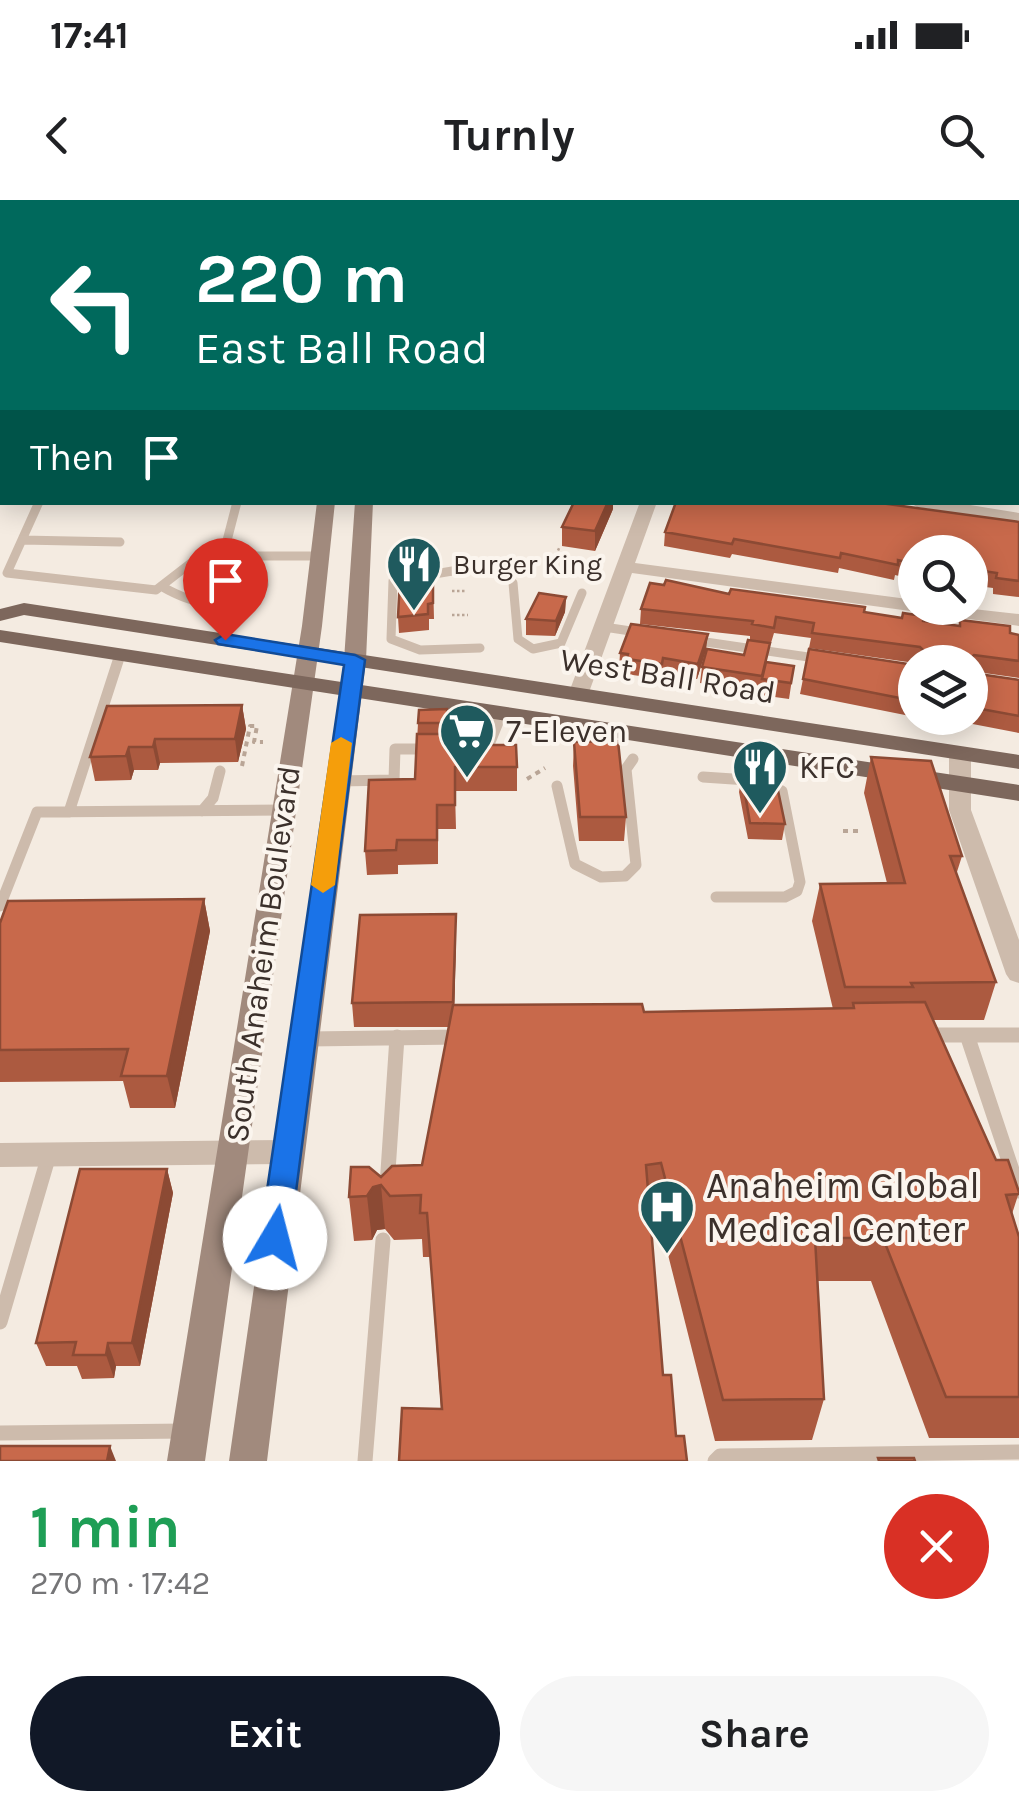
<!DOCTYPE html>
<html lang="en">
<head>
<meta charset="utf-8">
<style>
	body { margin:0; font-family:Karla,sans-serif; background:#f6f6f6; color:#202124; height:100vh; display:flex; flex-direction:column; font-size:38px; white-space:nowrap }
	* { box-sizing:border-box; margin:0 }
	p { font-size:32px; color:#757577 }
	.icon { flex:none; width:55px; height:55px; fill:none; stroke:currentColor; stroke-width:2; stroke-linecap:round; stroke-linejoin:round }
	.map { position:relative; height:1261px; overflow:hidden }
	.side { display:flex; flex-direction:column; background:#fff; flex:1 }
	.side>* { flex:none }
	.hud { position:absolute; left:0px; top:0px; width:1020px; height:305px; box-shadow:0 5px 25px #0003; background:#00695c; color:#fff; overflow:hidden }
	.controls { position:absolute; left:898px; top:335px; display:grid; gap:20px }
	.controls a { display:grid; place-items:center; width:90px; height:90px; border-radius:50%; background:#fff; box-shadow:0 5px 25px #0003; font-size:50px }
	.pin { position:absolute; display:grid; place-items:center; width:85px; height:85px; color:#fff; margin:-102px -42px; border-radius:50% 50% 50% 0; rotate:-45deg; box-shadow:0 0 10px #0007 }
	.pin .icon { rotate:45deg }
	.me { position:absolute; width:110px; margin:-55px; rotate:8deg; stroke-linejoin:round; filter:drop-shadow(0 0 8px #0008) }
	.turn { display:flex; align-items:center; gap:35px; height:210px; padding:0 30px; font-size:45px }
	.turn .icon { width:130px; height:130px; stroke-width:2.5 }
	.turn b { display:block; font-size:70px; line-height:85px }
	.then { display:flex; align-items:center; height:95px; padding:0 30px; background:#0003; gap:20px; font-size:38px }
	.round { display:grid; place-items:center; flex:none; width:105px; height:105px; border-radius:52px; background:#f6f6f6 }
	.summary { display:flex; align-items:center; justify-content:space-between; height:170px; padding:0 30px }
	h1 { font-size:60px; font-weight:700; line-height:75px; color:#1e9e55 }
	.primary-button { display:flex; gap:20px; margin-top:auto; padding:20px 30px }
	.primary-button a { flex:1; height:115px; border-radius:60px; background:#111827; color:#fff; font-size:40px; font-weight:700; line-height:115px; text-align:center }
	.primary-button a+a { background:#f6f6f6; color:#202124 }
	.status { display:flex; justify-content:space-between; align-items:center; height:70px; padding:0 50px; background:#fff; direction:ltr }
	.status svg { height:28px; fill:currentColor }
	header { display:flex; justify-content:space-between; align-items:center; height:130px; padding:0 30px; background:#fff; font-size:45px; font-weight:700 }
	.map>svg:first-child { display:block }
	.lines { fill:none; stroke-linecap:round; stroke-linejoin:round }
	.path-far1 { stroke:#b9a596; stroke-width:2.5; stroke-dasharray:2.5 2.5; stroke-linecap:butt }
	.path { stroke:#b9a596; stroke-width:4; stroke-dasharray:5 5; stroke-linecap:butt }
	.lane-far3 { stroke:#cdbbac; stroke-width:6 }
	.lane-far2 { stroke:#cdbbac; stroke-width:9 }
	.lane-far1 { stroke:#cdbbac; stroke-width:11 }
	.lane { stroke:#cdbbac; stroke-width:15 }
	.street { fill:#cdbbac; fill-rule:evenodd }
	.secondary { fill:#a18a7d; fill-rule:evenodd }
	.primary { fill:#7d675c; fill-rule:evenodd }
	.wall { fill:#ac5a40 }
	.shaded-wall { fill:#8c4a34 }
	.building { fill:#c8694b; stroke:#8c4a34; stroke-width:2.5 }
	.route { fill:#1a73e8; stroke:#114b97; stroke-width:2.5 }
	.slow { fill:#f59e0b }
	.labels { text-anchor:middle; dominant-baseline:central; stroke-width:8; stroke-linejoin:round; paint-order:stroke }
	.far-poi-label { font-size:28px; fill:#3b302b; stroke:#fbf5ee; text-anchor:start }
	.street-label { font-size:32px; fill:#3b302b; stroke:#fbf5ee }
	.poi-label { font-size:32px; fill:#3b302b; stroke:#fbf5ee; text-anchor:start }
	.near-poi-label { font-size:38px; fill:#3b302b; stroke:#fbf5ee; text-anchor:start }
</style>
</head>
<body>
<div class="status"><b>17:41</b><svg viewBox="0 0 49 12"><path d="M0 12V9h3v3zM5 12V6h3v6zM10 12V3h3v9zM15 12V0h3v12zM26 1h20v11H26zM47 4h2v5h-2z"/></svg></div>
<header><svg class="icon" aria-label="back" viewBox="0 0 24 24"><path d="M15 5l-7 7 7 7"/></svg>Turnly<svg class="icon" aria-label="search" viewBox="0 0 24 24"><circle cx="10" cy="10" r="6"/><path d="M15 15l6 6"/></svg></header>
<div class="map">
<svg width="1019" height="1261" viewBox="0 0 1019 1261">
	<rect width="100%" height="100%" fill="#f4ebe1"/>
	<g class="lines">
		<path class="path-far1" d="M 488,303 L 502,302
			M 556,355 L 560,346
			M 452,391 L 467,391
			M 452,415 L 468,415"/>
		<path class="path" d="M 242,566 L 250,526 L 257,526 L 254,542 L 263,542
			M 527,579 L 545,568
			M 843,631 L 863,631"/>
		<path class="lane-far3" d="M 763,1 L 800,2"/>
		<path class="lane-far2" d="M 39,302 L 7,373 L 156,390 L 200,356 L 320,356
			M 22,340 L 120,342
			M 223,356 L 237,302
			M 476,367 L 393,381 L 391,439 L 420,450 L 480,448
			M 513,383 L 518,439 L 533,449 L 561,443 L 582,393
			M 161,386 C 197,407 230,412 264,385 L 263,373 L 239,356
			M 604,427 L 644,433
			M 692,440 L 822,459
			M 117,463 L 120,455"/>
		<path class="lane-far1" d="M 477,548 L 488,547 L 501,515
			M 703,577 L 763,581 L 782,591 L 800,682 L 797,691 L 785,697 L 716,697
			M 338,581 L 394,580 L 395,549 L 429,549
			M 557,586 L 575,664 L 601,677 L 625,676 L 636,665 L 626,569 L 633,559
			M 202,611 L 213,598 L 220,571
			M 69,612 L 118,461
			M 0,706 L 37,612 L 283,610"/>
		<path class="lane" d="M 928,835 L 1019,835
			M 967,835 L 1019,991
			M 308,839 L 460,837
			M 387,986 L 397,837
			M 0,1122 L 49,955
			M 0,1233 L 186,1231
			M 365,1261 L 383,1040
			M 715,1261 L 720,1256 L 1019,1252"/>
		<path class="street" d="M 758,0 L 768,0 L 769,2 L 758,2 Z
			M 640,302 L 657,302 L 635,363 L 915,400 L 915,408 L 964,408 L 1019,414 L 1019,426 L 632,373 L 588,495 L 578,501 L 571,499 L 568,495 Z
			M 909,302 L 952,302 L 1019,313 L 1019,323 L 917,307 Z
			M 960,546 L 971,553 L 971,610 L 1019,740 L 1019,783 L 1010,780 L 1006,774 L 949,610 L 949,553 Z
			M 287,940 L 297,944 L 301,952 L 297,960 L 287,964 L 0,967 L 0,943 Z"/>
		<path class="secondary" d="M 371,0 L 383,0 L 383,2 L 371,2 Z
			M 317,302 L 335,302 L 322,426 L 205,1261 L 167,1261 L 302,426 Z
			M 355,302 L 373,302 L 366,460 L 267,1261 L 229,1261 L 344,460 Z"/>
		<path class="primary" d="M 24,403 L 1019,555 L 1019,569 L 24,415 L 0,421 L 0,409 Z
			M 0,430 L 1019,585 L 1019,601 L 0,442 Z"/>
	</g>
	<path class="wall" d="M 2,6 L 2,172 L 0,172 L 0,9 Z
		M 613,309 L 595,351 L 562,346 L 562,327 Z
		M 1019,322 L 1019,397 L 993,394 L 993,388 L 970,385 L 970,352 L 915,352 L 915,380 L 895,375 L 894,380 L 839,368 L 838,373 L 732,354 L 730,358 L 664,346 L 665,332 Z
		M 433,378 L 434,419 L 429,419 L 429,430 L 399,433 L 398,417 Z
		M 729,394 L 959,426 L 960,420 L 1019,435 L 1019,478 L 970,471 L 972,473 L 1019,480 L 1019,533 L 957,521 L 957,518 L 970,518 L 970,462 L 915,463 L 809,448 L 811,438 L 774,433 L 771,443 L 750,440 L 750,436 L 640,424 L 641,409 Z
		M 566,397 L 565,412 L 555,436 L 526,435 L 526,419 Z
		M 809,449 L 915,465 L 915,517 L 800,494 Z
		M 706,450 L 697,479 L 662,474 L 660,479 L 626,474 L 626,470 L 619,469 L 620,453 Z
		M 767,462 L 794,466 L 789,499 L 760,495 L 761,486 L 760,492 L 700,483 L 702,467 Z
		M 242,505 L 246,529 L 238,562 L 160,563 L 158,570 L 134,570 L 131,580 L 95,581 L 90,557 Z
		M 447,509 L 449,545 L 517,567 L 517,591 L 455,591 L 456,629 L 438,629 L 438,664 L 398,665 L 398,674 L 367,675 L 365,651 L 415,579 L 418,523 Z
		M 574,542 L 626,617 L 624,641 L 579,641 L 573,566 Z
		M 871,557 L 962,656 L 956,675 L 996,782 L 984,820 L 933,820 L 996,960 L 1019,992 L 1012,1014 L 1019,1037 L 1019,1238 L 929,1238 L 871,1081 L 818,1081 L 824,1199 L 812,1240 L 715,1241 L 656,1007 L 649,1008 L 663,1175 L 676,1236 L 687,1261 L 441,1209 L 430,1057 L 423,1057 L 422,1039 L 394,1040 L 385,1029 L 377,1030 L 372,1040 L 354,1041 L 349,997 L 381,977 L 422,965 L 449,827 L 354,827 L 352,803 L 456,739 L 454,805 L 644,812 L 833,809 L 812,721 L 820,684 L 887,683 L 864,593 Z
		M 742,576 L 785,624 L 782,640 L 748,639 L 739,592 Z
		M 204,699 L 210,731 L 175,908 L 130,908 L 123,881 L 0,882 L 0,723 Z
		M 167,969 L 173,993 L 140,1166 L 116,1166 L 114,1178 L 82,1179 L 77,1166 L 46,1166 L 36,1143 Z"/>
	<path class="shaded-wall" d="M 125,0 L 141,0 L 139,2 L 124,2 Z
		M 608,302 L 613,302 L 613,309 L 595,351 L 595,331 Z
		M 566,397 L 565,412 L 555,436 L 556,421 Z
		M 708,434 L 706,450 L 697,479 L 698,464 Z
		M 974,455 L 970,471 L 970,462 L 965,462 Z
		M 242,505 L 246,529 L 238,562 L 235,539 Z
		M 155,539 L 160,563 L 158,570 L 153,547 Z
		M 129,547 L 134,570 L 131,580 L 126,556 Z
		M 204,699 L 210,731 L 175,908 L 167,876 Z
		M 456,714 L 456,739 L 454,827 L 453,802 Z
		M 167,969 L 173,993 L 140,1166 L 132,1143 Z
		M 381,985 L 385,1029 L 377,1030 L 372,1040 L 367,996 L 373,987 Z
		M 108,1143 L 116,1166 L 114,1178 L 106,1155 Z
		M 110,1246 L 116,1261 L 107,1261 Z"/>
	<path class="building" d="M 7,0 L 125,0 L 124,2 L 5,2 Z
		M 194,0 L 316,0 L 315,2 L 193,2 Z
		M 408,0 L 453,0 L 451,2 L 406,2 Z
		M 528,0 L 631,0 L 629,2 L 526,2 Z
		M 866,0 L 883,0 L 913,2 L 866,2 Z
		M 2,6 L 2,147 L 0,147 L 0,9 Z
		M 1018,11 L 1019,11 L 1019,39 L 1018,39 Z
		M 1018,41 L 1019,45 L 1019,98 L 1018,100 Z
		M 1018,103 L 1019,111 L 1019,196 L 1018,196 Z
		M 1018,226 L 1019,227 L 1019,282 L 1018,282 Z
		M 574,302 L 608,302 L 595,331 L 562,327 Z
		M 676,302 L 873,302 L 1019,322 L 1019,381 L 996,378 L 997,373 L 970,369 L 970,352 L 915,352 L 915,364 L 898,360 L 898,365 L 841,353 L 840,358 L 734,339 L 732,344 L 665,332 Z
		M 400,378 L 433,378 L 433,403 L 428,404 L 428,414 L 398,417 Z
		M 666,380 L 729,394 L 731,389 L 865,407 L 864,412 L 902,418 L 903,413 L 923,416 L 923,421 L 960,426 L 960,420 L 1010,426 L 1010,433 L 1019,435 L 1019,461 L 974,455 L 965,462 L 925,462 L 927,454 L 920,447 L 812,433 L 814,423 L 776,417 L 774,428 L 752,424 L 753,421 L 641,409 L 650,383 L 664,385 Z
		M 539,393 L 566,397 L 556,421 L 526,419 Z
		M 631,424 L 708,434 L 698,464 L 663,458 L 662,464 L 627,459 L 628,454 L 620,453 Z
		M 748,440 L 770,443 L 762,476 L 702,467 L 707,449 L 744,455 Z
		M 809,449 L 915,465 L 915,501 L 803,479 Z
		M 766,462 L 794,466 L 791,483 L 762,479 Z
		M 970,471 L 972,473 L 1019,480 L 1019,516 L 970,507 Z
		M 242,505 L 235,539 L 155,539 L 153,547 L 129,547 L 126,556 L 90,557 L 107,506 Z
		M 447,509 L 448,523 L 418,523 L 419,510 Z
		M 417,534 L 448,534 L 449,545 L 516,545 L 517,567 L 455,567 L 455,605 L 437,605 L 437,640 L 397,640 L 396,650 L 365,651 L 369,580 L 415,579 Z
		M 618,541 L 626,617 L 580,617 L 574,542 Z
		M 871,557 L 931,561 L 962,656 L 950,656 L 996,782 L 911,783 L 913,787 L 845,787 L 820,684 L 905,683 Z
		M 763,574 L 776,581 L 785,624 L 750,623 L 742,576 Z
		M 204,699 L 167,876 L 121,876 L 128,849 L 0,850 L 0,723 L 8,701 Z
		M 456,714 L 453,802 L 352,803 L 360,715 Z
		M 925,802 L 996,960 L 1008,960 L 1019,992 L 1019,994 L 1006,995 L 1019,1037 L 1019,1197 L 946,1197 L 883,1038 L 815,1038 L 824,1199 L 723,1200 L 661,963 L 646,965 L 663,1175 L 671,1175 L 676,1236 L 684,1236 L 687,1261 L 399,1261 L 402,1208 L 442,1209 L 427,1013 L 420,1013 L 421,995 L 390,996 L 381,985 L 373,987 L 367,996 L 349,997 L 351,967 L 369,967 L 381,977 L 392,966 L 422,965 L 453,805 L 642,804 L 644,812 L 854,808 L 853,803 Z
		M 80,969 L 167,969 L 132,1143 L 108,1143 L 106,1155 L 73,1155 L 76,1142 L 36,1143 Z
		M 0,1246 L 110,1246 L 107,1261 L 0,1261 Z
		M 878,1258 L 914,1258 L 915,1261 L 879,1261 Z"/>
	<path class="route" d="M 225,434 L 355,455 L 365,460 L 290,1038 L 286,1047 L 275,1051 L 264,1047 L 260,1038 L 344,465 L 218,444 L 215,440 Z"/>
	<path class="slow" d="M 341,537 L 352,543 L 335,685 L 323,693 L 311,685 L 331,543 Z"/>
	<defs>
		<g id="restaurant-pin" transform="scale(2.875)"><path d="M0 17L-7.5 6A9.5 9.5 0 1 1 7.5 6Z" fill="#1f5a5e" stroke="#fbf5ee"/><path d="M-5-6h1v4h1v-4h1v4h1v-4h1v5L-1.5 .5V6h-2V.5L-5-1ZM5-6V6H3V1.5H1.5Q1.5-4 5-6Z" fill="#fff"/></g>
		<g id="supermarket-pin" transform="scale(2.875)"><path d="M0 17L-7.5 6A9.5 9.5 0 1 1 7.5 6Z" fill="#1f5a5e" stroke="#fbf5ee"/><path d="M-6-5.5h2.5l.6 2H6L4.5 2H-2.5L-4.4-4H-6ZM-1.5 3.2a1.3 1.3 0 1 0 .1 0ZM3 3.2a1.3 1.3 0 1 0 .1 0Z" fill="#fff"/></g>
		<g id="hospital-pin" transform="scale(2.875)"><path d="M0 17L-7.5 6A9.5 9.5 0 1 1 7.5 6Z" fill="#1f5a5e" stroke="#fbf5ee"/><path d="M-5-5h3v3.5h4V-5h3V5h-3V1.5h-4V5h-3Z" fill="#fff"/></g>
	</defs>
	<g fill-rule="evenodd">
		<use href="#restaurant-pin" x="414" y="364"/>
		<use href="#supermarket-pin" x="467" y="531"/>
		<use href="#restaurant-pin" x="760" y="567"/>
		<use href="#hospital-pin" x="667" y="1007"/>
	</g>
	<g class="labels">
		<g class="far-poi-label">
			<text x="453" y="364">Burger King</text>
		</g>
		<g class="street-label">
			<text transform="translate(668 476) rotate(9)">West Ball Road</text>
			<text transform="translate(263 754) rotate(-82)">South Anaheim Boulevard</text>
		</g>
		<g class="poi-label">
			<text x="506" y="531">7-Eleven</text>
			<text x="799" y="567">KFC</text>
		</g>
		<g class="near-poi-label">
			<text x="706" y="985">Anaheim Global<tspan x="706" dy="44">Medical Center</tspan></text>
		</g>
	</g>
</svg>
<div class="controls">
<a><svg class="icon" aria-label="search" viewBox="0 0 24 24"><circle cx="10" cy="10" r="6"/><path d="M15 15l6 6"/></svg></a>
<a><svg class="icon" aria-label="layers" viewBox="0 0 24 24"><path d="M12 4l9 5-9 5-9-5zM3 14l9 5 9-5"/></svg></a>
</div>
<div class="pin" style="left:225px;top:440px;background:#d93025"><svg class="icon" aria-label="arrive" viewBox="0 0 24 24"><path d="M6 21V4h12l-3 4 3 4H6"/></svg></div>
<svg class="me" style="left:275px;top:1038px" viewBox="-20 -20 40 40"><circle r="19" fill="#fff"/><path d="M0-13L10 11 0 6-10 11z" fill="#1a73e8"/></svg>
<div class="hud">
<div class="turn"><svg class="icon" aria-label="left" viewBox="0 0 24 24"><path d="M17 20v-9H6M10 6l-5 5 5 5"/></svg><div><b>220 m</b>East Ball Road</div></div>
<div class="then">Then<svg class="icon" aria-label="arrive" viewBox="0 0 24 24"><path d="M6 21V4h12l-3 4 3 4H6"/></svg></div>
</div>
</div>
<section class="side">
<div class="summary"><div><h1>1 min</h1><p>270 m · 17:42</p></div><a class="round" style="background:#d93025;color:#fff"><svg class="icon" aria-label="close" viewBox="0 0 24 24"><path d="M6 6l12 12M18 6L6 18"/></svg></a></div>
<div class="primary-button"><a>Exit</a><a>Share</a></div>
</section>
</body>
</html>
